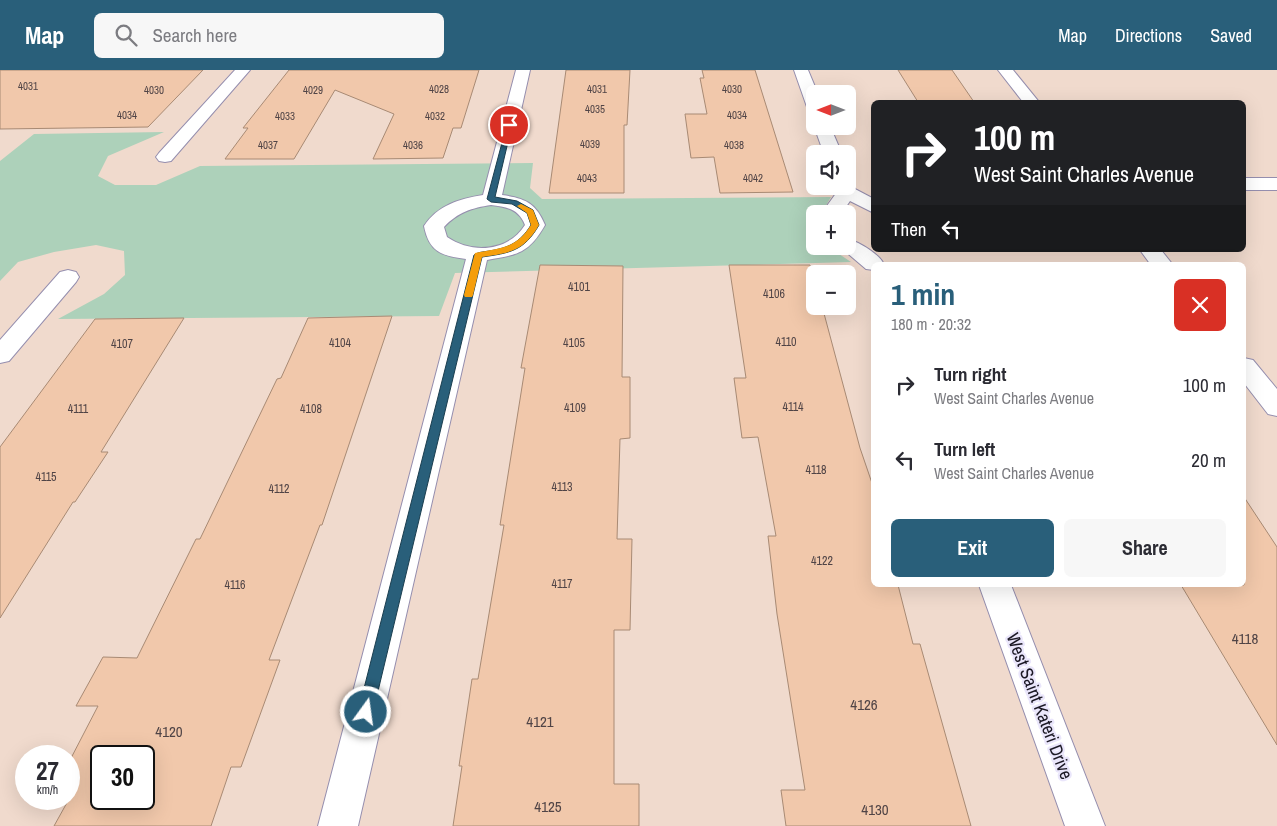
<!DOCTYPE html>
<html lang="en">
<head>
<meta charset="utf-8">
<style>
	body { margin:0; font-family:"Archivo Narrow",sans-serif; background:#f7f7f7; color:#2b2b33; height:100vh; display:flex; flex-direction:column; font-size:19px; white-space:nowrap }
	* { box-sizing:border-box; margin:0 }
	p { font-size:16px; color:#7c7c81 }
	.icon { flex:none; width:28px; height:28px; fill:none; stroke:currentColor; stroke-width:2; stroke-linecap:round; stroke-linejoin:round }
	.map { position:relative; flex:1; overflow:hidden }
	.sheet { position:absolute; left:871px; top:192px; width:375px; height:325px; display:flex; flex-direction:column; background:#fff; border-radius:8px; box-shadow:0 5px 20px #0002 }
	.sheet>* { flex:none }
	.hud { position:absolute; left:871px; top:30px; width:375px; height:152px; border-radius:8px; box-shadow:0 5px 20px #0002; background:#202124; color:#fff; overflow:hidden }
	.needle { width:32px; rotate:270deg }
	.tools { position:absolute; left:806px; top:15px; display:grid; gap:10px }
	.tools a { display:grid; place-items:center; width:50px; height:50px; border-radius:8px; background:#fff; box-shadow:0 5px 20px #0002; font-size:25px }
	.speed { position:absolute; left:15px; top:675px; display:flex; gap:10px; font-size:25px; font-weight:700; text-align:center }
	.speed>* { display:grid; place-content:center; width:65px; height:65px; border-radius:50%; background:#fff; box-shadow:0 5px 20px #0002; line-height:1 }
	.speed small { font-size:12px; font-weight:400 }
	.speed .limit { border:2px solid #111; border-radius:8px; background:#fff; color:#111 }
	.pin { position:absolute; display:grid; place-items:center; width:42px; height:42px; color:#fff; margin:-21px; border:2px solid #fff; border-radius:50%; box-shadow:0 1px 5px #0007 }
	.me { position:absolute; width:55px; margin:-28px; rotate:14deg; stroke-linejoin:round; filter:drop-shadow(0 0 4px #0008) }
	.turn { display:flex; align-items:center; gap:18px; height:105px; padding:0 20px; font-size:22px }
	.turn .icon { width:65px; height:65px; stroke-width:2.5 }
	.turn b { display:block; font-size:35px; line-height:42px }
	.then { display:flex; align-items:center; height:48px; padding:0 20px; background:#0003; gap:10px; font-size:19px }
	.round { display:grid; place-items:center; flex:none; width:52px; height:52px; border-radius:8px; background:#f7f7f7 }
	.overview { display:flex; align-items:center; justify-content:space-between; height:85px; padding:0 20px }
	h1 { font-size:30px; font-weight:800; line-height:38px; color:#295f7a }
	.primary-button { display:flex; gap:10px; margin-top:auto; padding:10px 20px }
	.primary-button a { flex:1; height:58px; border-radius:8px; background:#295f7a; color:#fff; font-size:20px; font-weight:800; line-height:58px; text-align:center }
	.primary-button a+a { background:#f7f7f7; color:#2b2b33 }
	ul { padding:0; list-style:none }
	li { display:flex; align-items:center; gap:15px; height:75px; padding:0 20px }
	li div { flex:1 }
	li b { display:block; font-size:19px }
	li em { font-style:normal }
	header { display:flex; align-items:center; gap:30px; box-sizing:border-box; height:70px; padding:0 25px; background:#295f7a; color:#fff }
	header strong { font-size:24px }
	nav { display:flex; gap:28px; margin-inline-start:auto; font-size:18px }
	.search { width:350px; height:45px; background:#f7f7f7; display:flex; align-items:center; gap:12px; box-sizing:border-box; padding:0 18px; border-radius:8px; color:#7c7c81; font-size:19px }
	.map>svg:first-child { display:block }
	.commercial { fill:#f0dacd; fill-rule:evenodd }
	.green { fill:#add1ba }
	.building { fill:#f1c8ab; stroke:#a88a74; fill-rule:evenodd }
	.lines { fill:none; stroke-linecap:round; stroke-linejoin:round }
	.minor-casing { stroke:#958eae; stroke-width:2 }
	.tertiary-casing { stroke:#958eae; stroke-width:2 }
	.minor { fill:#fff; fill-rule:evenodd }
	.tertiary { fill:#fff; fill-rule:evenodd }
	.route { fill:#295f7a; stroke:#1b3e4f }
	.slow { fill:#f59e0b }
	.labels { text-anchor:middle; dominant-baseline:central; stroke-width:4.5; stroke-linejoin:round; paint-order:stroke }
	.far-number-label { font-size:11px; fill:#504446 }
	.number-label { font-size:12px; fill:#504446 }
	.near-number-label { font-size:15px; fill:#504446 }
	.near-street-label { font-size:18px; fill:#1b1824; stroke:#eae6fb }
</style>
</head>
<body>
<header>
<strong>Map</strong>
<div class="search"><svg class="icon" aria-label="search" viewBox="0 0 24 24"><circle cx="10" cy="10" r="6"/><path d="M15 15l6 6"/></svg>Search here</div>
<nav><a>Map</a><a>Directions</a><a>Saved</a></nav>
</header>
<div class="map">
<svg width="1277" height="756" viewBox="0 0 1277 756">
	<rect width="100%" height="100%" fill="#eae6fb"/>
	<path class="commercial" d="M 0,0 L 1277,0 L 1277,756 L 0,756 ZM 815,24 L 848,24 L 848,56 L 815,56 ZM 874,32 L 1244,32 L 1244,180 L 874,180 ZM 815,84 L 848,84 L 848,116 L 815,116 ZM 815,144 L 848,144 L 848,176 L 815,176 ZM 874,195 L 1244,195 L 1244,515 L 874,515 ZM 815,204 L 848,204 L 848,236 L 815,236 ZM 26,686 L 69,686 L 69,729 L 26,729 ZM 101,686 L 144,686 L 144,729 L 101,729 Z"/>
	<path class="green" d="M 164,62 L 108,86 L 98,106 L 115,115 L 156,115 L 200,96 L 533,93 L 530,118 L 542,129 L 831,127 L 821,144 L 815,144 L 815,176 L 827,176 L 851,192 L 455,203 L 439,246 L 58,249 L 104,224 L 125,205 L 124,181 L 96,175 L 54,182 L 18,192 L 0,211 L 0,91 L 34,64 Z"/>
	<path class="building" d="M 0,0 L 203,0 L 148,57 L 0,59 Z
		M 289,0 L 479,0 L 461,58 L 453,58 L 443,88 L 373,89 L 394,44 L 335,20 L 294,89 L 225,89 L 248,58 L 243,58 Z
		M 566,0 L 630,0 L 627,55 L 624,55 L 624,123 L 549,123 Z
		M 702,0 L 755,0 L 793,122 L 720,123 L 714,87 L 691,88 L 685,44 L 707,44 L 700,8 L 704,8 Z
		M 898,0 L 952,0 L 974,32 L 918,32 Z
		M 540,195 L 623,196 L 622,307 L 630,307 L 630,368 L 620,369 L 617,469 L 632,469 L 630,560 L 614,560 L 614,714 L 639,714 L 639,756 L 453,756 L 462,696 L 459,696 L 472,609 L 478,609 L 504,455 L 500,455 L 525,298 L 521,298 Z
		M 729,195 L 810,195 L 815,212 L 815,236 L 822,236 L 860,378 L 874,419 L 874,515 L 898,515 L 913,574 L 920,574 L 971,756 L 786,756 L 781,720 L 805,720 L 777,544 L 768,466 L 776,466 L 758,367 L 742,368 L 734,308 L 746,308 Z
		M 392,246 L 322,455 L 320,455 L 269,590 L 280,590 L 241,697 L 231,697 L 211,756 L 54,756 L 69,729 L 69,692 L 98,636 L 76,636 L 103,587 L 137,588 L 196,469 L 200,469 L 277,309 L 281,308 L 308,248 ZM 101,686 L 144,686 L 144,729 L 101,729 Z
		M 184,248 L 101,382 L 108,382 L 75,432 L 73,432 L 0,548 L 0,377 L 95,249 Z
		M 1244,427 L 1277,477 L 1277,675 L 1181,515 L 1244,515 Z"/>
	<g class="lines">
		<g class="minor-casing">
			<path id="minor" d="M 235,0 L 250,0 L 171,91 L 165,92 L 159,91 L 156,87 L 159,83 Z
				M 516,0 L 530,0 L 502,125 C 525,128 536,133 545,155 C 529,183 518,185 487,190 L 358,756 L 318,756 L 466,189 C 442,186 429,182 424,156 C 438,135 459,129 483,125 ZM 491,135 C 507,137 519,139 525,155 C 508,182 472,184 447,167 L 444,157 C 458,142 472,138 491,135 Z
				M 794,0 L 808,0 L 818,24 L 815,24 L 815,42 L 809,40 L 807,37 Z
				M 815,54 L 815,56 L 830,56 L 842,84 L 824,84 L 814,56 Z
				M 1244,108 L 1277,108 L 1277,120 L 1244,120 Z
				M 848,111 L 852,112 L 855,119 L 874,129 L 874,143 L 850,131 L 841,144 L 821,144 L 837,122 L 836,116 L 848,116 Z
				M 848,169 C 859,172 881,185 884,195 L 874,195 L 874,200 L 866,199 L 839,176 L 848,176 Z
				M 68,200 L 76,202 L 79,207 L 76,212 L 9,291 L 0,293 L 0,270 L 60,202 Z
				M 979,515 L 1011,515 L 1105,756 L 1065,756 Z"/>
		</g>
		<g class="tertiary-casing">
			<path id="tertiary" d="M 998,0 L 1013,0 L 1039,32 L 1023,32 Z
				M 1140,180 L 1161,180 L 1173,195 L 1151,195 Z
				M 1244,288 L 1253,290 L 1277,319 L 1277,346 L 1268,344 L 1244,313 Z"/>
		</g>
		<use href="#minor" class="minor"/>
		<use href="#tertiary" class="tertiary"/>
	</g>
	<path class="route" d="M 507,54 L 512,55 L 495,127 L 517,131 L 533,140 L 539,155 C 524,181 510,183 482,187 L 373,642 L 371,647 L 366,649 L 360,647 L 358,642 L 474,185 C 478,182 483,182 489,181 C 508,178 520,173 531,155 L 527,143 L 512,134 L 491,132 L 487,129 Z"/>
	<path class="slow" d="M 521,134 L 533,140 L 539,155 C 524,181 510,183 482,187 L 473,225 L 472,227 L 465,227 L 464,225 L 475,183 C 500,178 516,179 531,155 L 527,143 L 517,136 Z"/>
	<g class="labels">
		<g class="far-number-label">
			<text x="28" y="16">4031</text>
			<text x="439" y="19">4028</text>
			<text x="597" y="19">4031</text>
			<text x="732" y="19">4030</text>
			<text x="154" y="20">4030</text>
			<text x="313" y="20">4029</text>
			<text x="595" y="39">4035</text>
			<text x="127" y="45">4034</text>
			<text x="737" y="45">4034</text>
			<text x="285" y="46">4033</text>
			<text x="435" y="46">4032</text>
			<text x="590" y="74">4039</text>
			<text x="268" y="75">4037</text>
			<text x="413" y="75">4036</text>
			<text x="734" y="75">4038</text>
			<text x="587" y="108">4043</text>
			<text x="753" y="108">4042</text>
		</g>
		<g class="number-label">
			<text x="579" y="217">4101</text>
			<text x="774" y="224">4106</text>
			<text x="786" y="272">4110</text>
			<text x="340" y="273">4104</text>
			<text x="574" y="273">4105</text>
			<text x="122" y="274">4107</text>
			<text x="793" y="337">4114</text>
			<text x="575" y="338">4109</text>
			<text x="78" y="339">4111</text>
			<text x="311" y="339">4108</text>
			<text x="816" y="400">4118</text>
			<text x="46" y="407">4115</text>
			<text x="562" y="417">4113</text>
			<text x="279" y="419">4112</text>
			<text x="822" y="491">4122</text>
			<text x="562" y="514">4117</text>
			<text x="235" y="515">4116</text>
		</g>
		<g class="near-number-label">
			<text x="1245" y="568">4118</text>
			<text x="864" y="634">4126</text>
			<text x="540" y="651">4121</text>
			<text x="169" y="661">4120</text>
			<text x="548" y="736">4125</text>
			<text x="875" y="739">4130</text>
		</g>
		<g class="near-street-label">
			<text transform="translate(1040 636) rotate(69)">West Saint Kateri Drive</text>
		</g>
	</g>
</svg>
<div class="tools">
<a><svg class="needle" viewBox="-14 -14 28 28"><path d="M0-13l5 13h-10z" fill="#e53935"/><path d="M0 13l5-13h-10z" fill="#7c7c81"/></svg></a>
<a><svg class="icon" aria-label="sound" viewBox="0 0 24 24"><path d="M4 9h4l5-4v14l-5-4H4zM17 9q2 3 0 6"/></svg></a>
<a>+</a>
<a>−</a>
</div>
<div class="speed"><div>27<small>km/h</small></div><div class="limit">30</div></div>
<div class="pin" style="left:509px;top:55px;background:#d93025"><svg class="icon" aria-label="arrive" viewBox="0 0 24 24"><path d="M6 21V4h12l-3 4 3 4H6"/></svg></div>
<svg class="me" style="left:366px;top:642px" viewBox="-20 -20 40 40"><circle r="17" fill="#295f7a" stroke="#fff" stroke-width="3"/><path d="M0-11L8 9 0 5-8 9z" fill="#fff"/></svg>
<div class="hud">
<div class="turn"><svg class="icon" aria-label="right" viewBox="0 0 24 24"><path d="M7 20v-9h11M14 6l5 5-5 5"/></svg><div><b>100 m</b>West Saint Charles Avenue</div></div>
<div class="then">Then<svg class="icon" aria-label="left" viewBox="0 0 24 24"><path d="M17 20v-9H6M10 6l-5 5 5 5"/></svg></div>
</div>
<section class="sheet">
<div class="overview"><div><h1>1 min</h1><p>180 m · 20:32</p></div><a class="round" style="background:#d93025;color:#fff"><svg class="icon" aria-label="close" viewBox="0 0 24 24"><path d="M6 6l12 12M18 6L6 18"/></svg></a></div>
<ul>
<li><svg class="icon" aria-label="right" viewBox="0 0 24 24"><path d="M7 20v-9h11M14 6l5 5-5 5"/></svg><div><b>Turn right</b><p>West Saint Charles Avenue</p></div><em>100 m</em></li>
<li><svg class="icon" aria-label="left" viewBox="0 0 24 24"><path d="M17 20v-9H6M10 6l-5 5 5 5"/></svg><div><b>Turn left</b><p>West Saint Charles Avenue</p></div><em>20 m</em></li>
</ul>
<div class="primary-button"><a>Exit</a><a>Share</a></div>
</section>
</div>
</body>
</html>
